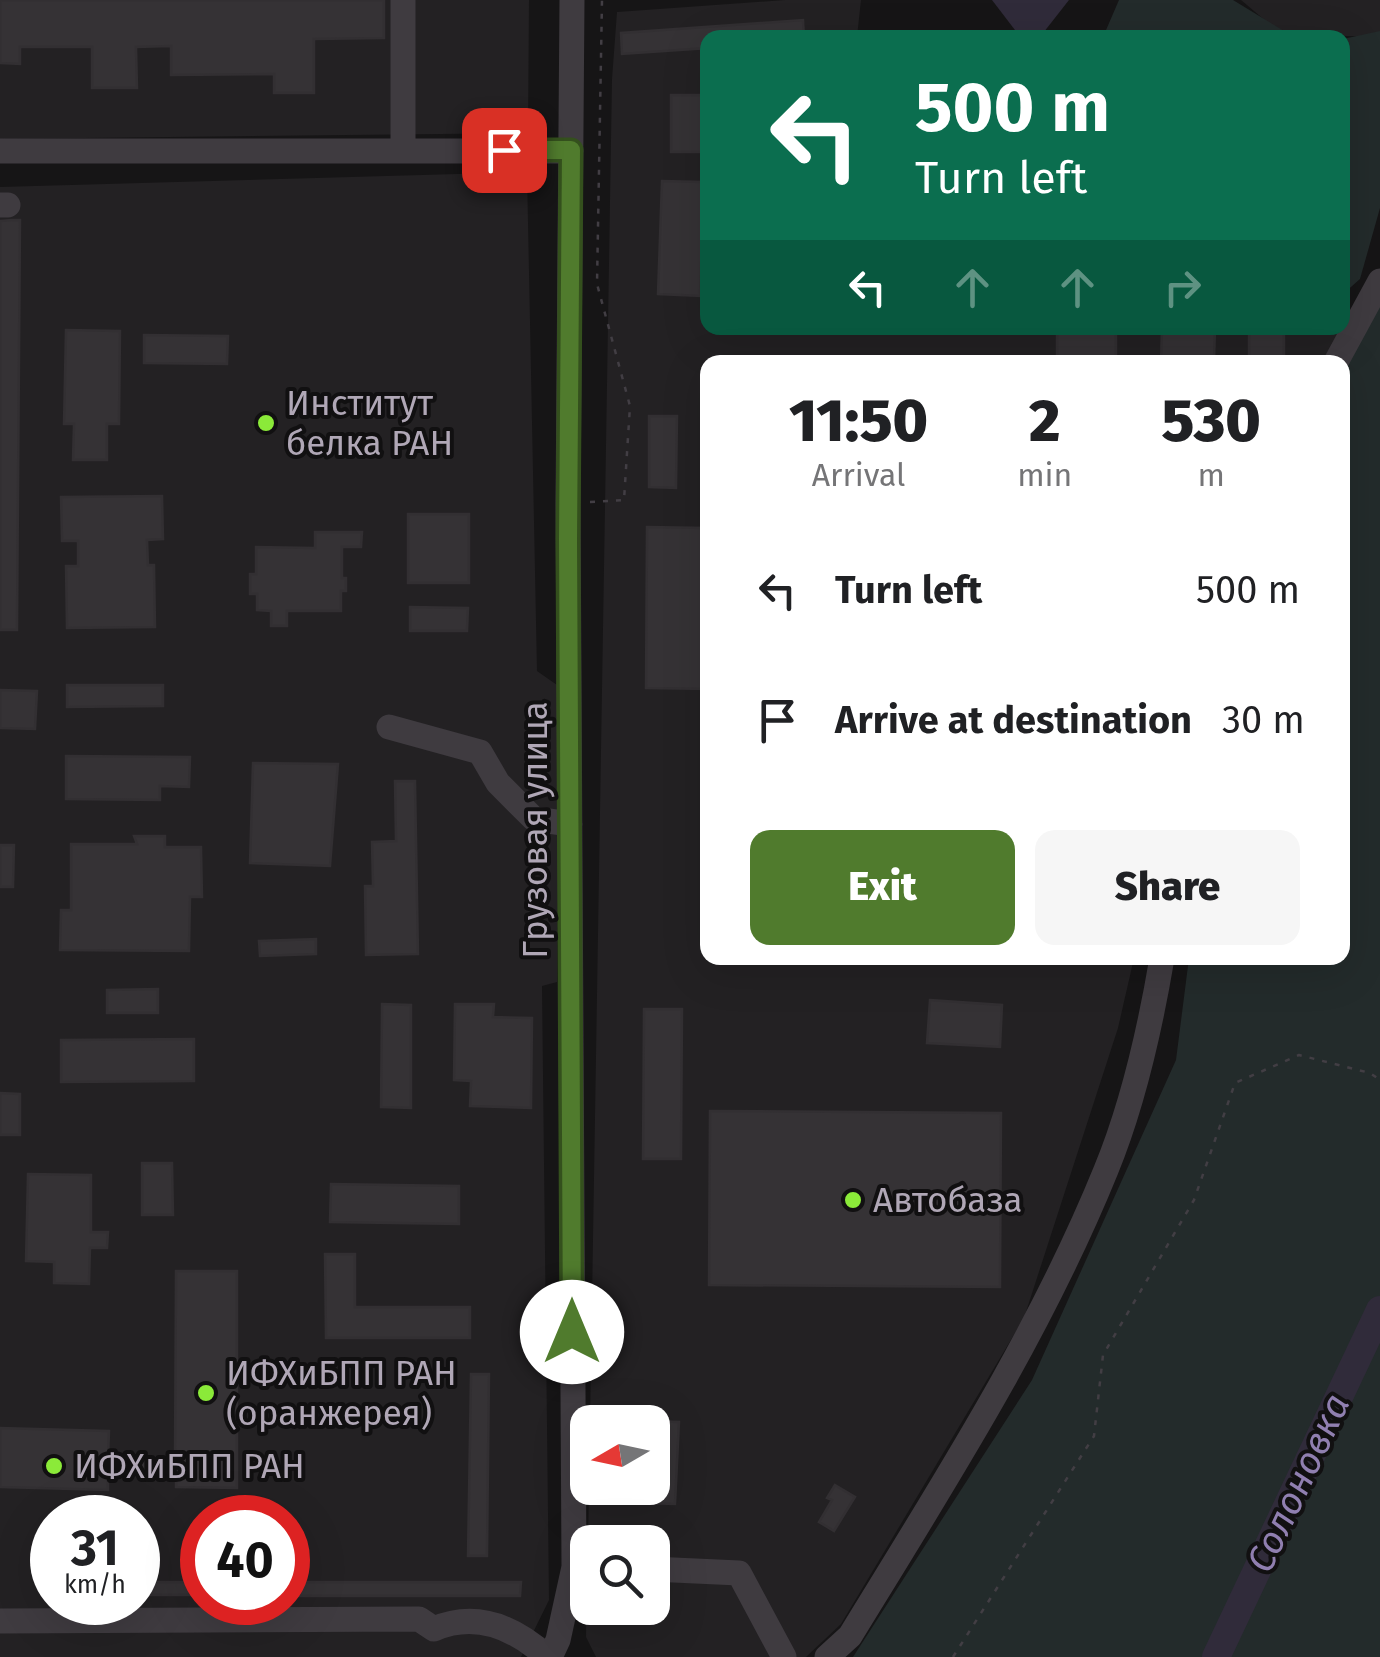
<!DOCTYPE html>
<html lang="en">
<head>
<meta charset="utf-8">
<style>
	body { margin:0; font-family:"Fira Sans",sans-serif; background:#f6f6f6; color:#202124; height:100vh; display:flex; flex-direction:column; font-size:38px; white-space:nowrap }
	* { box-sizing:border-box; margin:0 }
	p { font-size:32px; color:#757577 }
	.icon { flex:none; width:55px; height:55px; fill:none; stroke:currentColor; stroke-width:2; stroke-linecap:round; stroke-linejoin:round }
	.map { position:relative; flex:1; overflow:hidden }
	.drawer { position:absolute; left:700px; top:355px; width:650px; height:610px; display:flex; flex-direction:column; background:#fff; border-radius:20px; box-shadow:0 10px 40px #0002 }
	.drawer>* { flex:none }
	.banner { position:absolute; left:700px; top:30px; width:650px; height:305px; border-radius:20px; box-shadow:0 10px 40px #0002; background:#0b6e4f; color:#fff; overflow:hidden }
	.needle { width:65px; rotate:261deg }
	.buttons { position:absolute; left:570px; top:1405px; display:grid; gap:20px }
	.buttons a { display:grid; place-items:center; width:100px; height:100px; border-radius:20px; background:#fff; box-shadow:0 10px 40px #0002; font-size:50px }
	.speed { position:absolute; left:30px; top:1495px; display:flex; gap:20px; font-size:50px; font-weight:700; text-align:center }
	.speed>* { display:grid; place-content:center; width:130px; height:130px; border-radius:50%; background:#fff; box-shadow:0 10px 40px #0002; line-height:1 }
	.speed small { font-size:25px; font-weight:400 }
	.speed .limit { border:15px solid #d22; background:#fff; color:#111 }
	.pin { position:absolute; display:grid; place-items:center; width:85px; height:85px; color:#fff; margin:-42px; border-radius:20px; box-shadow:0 5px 15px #0006 }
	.me { position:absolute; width:110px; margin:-55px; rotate:0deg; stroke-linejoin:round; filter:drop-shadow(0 0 8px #0008) }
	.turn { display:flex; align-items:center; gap:35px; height:210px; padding:0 50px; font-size:45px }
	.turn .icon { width:130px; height:130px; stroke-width:2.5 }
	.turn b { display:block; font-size:70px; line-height:85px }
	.lanes { display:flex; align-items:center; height:95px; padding:0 50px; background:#0003; justify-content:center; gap:50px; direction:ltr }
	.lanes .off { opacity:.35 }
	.eta { display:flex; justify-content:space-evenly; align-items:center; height:170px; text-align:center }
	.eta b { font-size:60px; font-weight:800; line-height:70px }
	.action { display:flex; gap:20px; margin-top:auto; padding:20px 50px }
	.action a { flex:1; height:115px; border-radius:20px; background:#507b2d; color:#fff; font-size:40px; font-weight:800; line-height:115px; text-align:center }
	.action a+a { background:#f6f6f6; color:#202124 }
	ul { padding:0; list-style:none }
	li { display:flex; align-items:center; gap:30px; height:130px; padding:0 50px }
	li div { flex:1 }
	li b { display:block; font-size:38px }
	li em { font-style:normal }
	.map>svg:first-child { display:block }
	.built { fill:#232123; fill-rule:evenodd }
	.green { fill:#232b2b }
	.water { fill:#302b3a }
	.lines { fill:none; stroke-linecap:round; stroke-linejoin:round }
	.river { stroke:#302b3a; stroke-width:28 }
	.building { fill:#353235; stroke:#322f32; stroke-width:2.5 }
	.path { stroke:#423e44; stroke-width:2.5; stroke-dasharray:5 8; stroke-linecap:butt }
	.minor { stroke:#3f3b40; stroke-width:25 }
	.route-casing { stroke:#34501d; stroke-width:25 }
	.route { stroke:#507b2d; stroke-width:18 }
	.poi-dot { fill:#8bea39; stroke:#111011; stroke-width:4 }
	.labels { text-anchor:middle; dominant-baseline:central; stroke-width:8; stroke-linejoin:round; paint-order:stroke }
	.poi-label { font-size:35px; fill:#b0a7b6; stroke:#111011; text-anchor:start }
	.street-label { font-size:35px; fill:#b0a7b6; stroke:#111011 }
	.water-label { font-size:38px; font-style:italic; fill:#907fb0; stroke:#111011 }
</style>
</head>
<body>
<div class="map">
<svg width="1380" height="1657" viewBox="0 0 1380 1657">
	<rect width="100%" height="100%" fill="#161516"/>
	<path class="built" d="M 0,0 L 529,0 L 528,133 L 0,139 Z
		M 785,0 L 861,0 L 857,37 L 708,38 L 708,328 L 1342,328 L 1322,362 L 708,362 L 708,958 L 1134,958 L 1118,1028 L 1024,1318 L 841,1624 L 806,1657 L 596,1657 L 586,1637 L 587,1564 L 588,1608 L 652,1608 L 652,1542 L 588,1542 L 589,1488 L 652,1488 L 652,1422 L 590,1422 L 612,79 L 617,12 Z
		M 1241,0 L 1380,0 L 1380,37 L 1281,34 Z
		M 527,172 L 537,671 L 557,685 L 557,982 L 542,986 L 549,1600 L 521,1657 L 0,1657 L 0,187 ZM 52,1518 L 138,1518 L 138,1602 L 52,1602 ZM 202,1518 L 288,1518 L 288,1602 L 202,1602 Z"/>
	<path class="green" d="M 1119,0 L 1233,0 L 1284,31 L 1321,37 L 1103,37 Z
		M 1380,31 L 1380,208 L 1360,279 L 1343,294 L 1343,39 Z
		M 1380,301 L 1380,1657 L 853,1657 L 1032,1380 L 1176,1060 L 1189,958 L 1342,958 L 1343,373 Z"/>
	<path class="water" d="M 992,0 L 1069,0 L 1040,37 L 1021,38 Z"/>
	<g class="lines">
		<path class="river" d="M 1216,1657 L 1380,1310"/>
	</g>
	<path class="building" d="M 0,0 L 384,0 L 384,38 L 314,39 L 314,93 L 274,93 L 274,74 L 171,75 L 171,46 L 136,47 L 137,88 L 92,88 L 92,47 L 20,47 L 20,64 L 0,63 Z
		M 803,20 L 804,38 L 708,38 L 708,48 L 622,54 L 621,33 Z
		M 671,95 L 708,95 L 708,152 L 671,152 Z
		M 662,181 L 704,182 L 700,296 L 658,294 Z
		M 12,220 L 20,220 L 17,630 L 0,630 L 0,221 Z
		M 1057,328 L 1116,328 L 1116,357 L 1057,358 Z
		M 1162,328 L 1215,328 L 1214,362 L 1161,362 Z
		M 1249,328 L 1284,328 L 1284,362 L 1249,362 Z
		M 66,330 L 120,331 L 119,424 L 107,424 L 107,460 L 73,460 L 74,424 L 64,424 Z
		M 144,335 L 228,336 L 227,364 L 144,363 Z
		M 649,416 L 677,416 L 676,488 L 649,487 Z
		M 162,496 L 163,539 L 147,540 L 148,565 L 154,565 L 155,627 L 67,628 L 66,566 L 78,566 L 78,541 L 62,541 L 61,497 Z
		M 408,514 L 469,514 L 469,583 L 408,583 Z
		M 647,527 L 708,528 L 708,689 L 646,688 Z
		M 315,532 L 362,532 L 361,547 L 342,547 L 342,578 L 346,578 L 346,591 L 341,591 L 341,611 L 287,611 L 287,626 L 271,626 L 271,611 L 257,610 L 257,594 L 250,594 L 250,574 L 256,574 L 256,547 L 315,548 Z
		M 410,607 L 468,608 L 467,631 L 410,631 Z
		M 67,685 L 163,685 L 163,706 L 67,707 Z
		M 0,690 L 37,691 L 35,729 L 0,728 Z
		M 66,756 L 190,757 L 189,787 L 160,786 L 160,800 L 66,799 Z
		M 253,763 L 338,764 L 330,866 L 250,863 Z
		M 395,781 L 415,781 L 418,954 L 366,955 L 365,886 L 373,886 L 372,842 L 396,841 Z
		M 134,836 L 165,836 L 165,847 L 201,847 L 202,897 L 190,897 L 189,951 L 60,950 L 61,910 L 71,910 L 71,844 L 137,844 Z
		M 0,845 L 14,845 L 13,887 L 0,887 Z
		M 316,939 L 316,954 L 260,956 L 259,941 Z
		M 158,989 L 158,1013 L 107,1013 L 107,990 Z
		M 930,1000 L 1002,1005 L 1000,1047 L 927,1043 Z
		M 382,1004 L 411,1005 L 411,1108 L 381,1107 Z
		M 455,1004 L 494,1004 L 493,1017 L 532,1018 L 531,1108 L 470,1106 L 471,1081 L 454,1080 Z
		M 644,1009 L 682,1009 L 681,1159 L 643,1159 Z
		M 194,1039 L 194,1081 L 61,1082 L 61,1040 Z
		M 0,1093 L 20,1094 L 20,1135 L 0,1135 Z
		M 710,1111 L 1001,1113 L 1000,1287 L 709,1285 Z
		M 142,1163 L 172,1163 L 173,1215 L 142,1215 Z
		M 28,1174 L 91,1175 L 91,1232 L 108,1232 L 107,1248 L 90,1248 L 89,1284 L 54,1283 L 54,1262 L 26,1261 Z
		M 331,1184 L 459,1186 L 459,1224 L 330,1222 Z
		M 325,1254 L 355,1254 L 355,1307 L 470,1307 L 470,1338 L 326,1338 Z
		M 176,1271 L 237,1271 L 237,1488 L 176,1487 L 176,1473 L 108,1473 L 108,1490 L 0,1487 L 0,1428 L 109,1431 L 108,1459 L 175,1459 Z
		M 471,1374 L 489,1374 L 487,1556 L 468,1556 Z
		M 652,1421 L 679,1422 L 675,1504 L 643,1503 L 644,1488 L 652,1488 Z
		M 835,1485 L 855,1497 L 834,1531 L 819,1522 L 832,1500 L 827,1498 Z
		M 138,1582 L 202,1582 L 202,1595 L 138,1595 Z
		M 288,1582 L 521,1582 L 520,1596 L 288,1596 Z"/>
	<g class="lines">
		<path class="path" d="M 590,502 L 624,500 L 630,406 L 597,284 L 602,0
			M 953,1657 L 1094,1436 L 1103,1355 L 1194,1200 L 1235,1083 L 1299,1055 L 1370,1073 L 1380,1080"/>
		<path class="minor" d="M 403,0 L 403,151
			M 0,151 L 571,151
			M 0,205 L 8,205
			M 1336,362 L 1380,281
			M 389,727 L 480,752 L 498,783 L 534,819 L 570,824
			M 652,1569 L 739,1573 L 784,1657
			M 0,1621 L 419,1619 L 434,1629 C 476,1611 514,1627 547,1657
			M 550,1657 L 558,1640 L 574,1567 L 568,504 L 572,0
			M 827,1657 L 850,1636 C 943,1484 1039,1335 1106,1170 C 1134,1102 1150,1029 1162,958"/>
	</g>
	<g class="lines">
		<g class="route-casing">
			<path id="route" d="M 504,150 L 571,150 L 568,540 L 572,1332"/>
		</g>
		<use href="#route" class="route"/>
	</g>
	<g class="poi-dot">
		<circle cx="266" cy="423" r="10"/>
		<circle cx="853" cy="1200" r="10"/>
		<circle cx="206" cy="1393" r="10"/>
		<circle cx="54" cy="1466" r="10"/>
	</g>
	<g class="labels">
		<g class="poi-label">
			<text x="286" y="403">Институт<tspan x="286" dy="40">белка РАН</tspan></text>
			<text x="873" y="1200">Автобаза</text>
			<text x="226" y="1373">ИФХиБПП РАН<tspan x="226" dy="40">(оранжерея)</tspan></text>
			<text x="74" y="1466">ИФХиБПП РАН</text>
		</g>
		<g class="street-label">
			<text transform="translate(535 830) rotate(-90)">Грузовая улица</text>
		</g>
		<g class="water-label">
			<text transform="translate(1298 1483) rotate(-65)">Солоновка</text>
		</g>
	</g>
</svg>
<div class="buttons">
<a><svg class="needle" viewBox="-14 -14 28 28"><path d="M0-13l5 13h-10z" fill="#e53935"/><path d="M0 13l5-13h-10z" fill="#757577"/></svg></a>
<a><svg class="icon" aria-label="search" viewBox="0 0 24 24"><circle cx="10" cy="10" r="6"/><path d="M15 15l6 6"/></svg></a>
</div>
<div class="speed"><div>31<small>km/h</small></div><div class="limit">40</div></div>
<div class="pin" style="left:504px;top:150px;background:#d93025"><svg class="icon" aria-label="arrive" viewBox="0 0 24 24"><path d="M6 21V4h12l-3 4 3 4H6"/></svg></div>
<svg class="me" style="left:572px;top:1332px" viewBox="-20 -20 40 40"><circle r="19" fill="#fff"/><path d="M0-13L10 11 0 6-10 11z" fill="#507b2d"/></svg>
<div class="banner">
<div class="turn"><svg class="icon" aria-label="left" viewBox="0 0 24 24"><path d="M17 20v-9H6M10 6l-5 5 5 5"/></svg><div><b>500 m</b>Turn left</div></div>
<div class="lanes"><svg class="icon" aria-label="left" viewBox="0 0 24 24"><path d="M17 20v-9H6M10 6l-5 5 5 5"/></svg><svg class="icon off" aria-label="ahead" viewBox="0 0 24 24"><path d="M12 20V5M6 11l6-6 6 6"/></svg><svg class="icon off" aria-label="ahead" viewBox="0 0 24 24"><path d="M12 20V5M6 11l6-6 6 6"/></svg><svg class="icon off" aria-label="right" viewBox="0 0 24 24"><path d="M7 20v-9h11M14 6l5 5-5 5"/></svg></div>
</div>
<section class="drawer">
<div class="eta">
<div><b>11:50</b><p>Arrival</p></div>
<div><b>2</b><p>min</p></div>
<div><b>530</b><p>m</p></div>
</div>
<ul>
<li><svg class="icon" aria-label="left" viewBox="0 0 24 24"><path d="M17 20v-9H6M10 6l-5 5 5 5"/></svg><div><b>Turn left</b></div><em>500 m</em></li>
<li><svg class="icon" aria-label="arrive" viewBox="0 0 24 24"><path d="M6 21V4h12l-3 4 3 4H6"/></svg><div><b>Arrive at destination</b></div><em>30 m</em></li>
</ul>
<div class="action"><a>Exit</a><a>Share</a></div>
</section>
</div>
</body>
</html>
